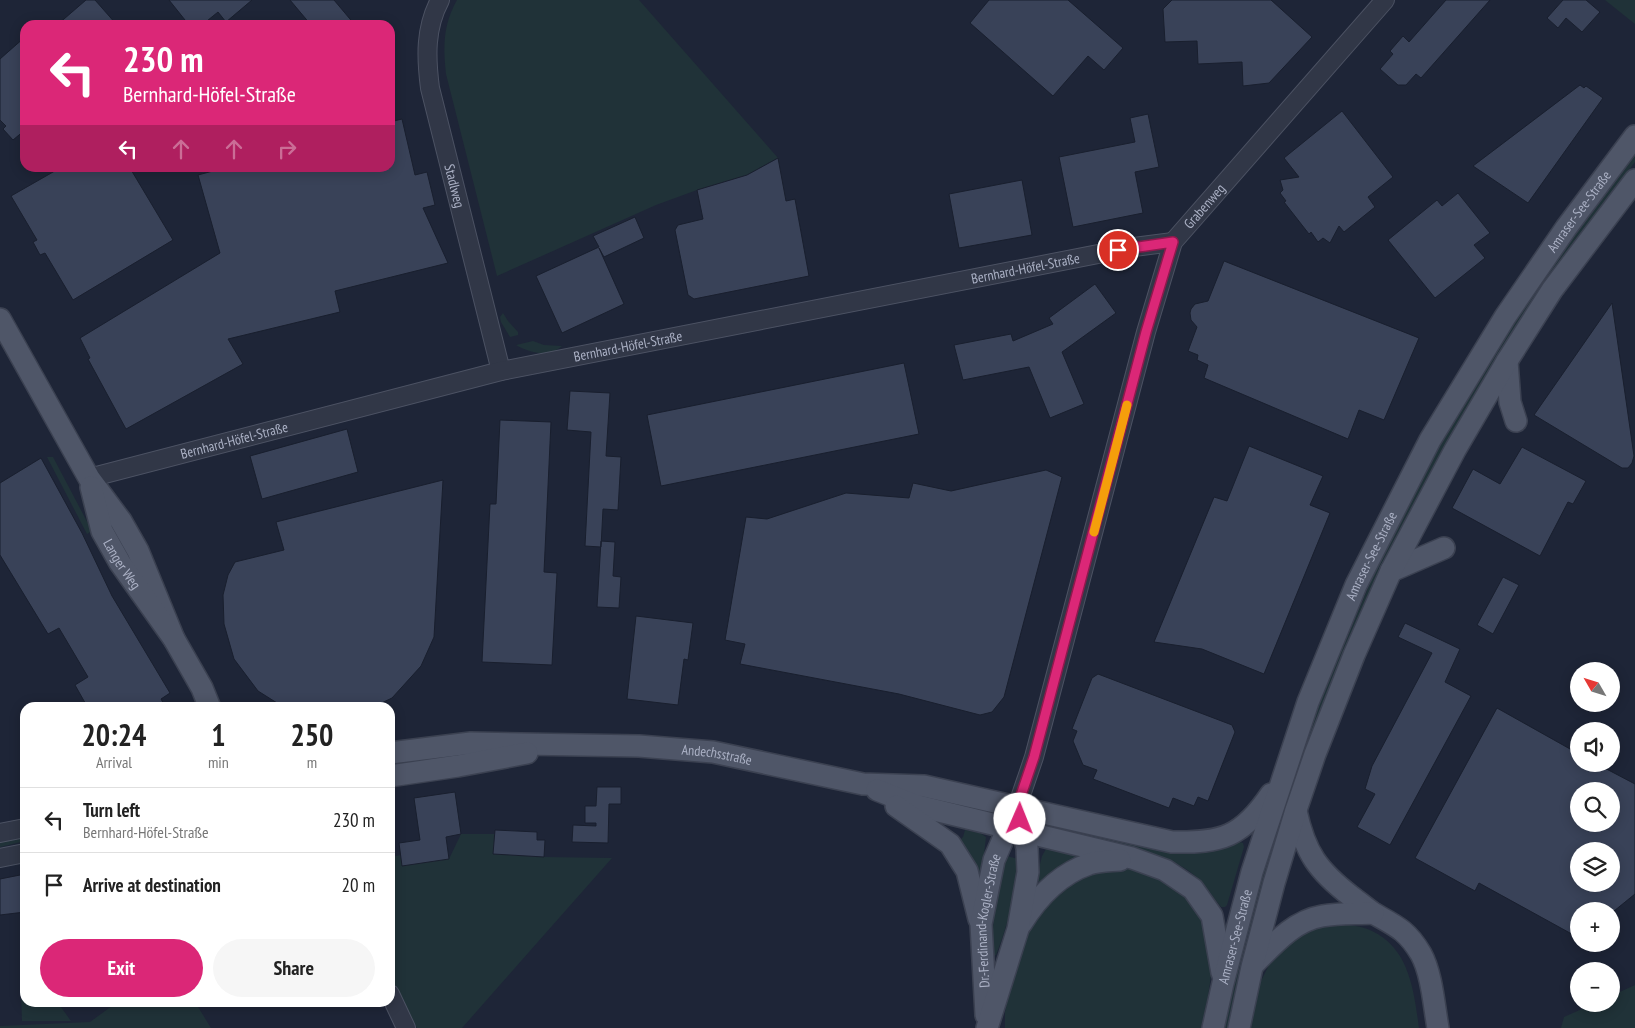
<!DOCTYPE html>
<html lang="en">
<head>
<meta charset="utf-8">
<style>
	body { margin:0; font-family:"PT Sans Narrow",sans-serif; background:#f6f6f6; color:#222; height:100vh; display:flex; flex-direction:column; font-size:19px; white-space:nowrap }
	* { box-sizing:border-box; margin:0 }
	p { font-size:16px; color:#767676 }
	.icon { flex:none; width:28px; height:28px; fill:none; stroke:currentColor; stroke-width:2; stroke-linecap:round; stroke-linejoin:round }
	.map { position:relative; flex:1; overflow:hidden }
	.details { position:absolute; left:20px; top:702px; width:375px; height:305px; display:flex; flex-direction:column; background:#fff; border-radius:15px; box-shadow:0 2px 12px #0003 }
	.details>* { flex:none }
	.top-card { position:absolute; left:20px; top:20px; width:375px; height:152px; border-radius:15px; box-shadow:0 2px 12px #0003; background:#db2777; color:#fff; overflow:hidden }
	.needle { width:32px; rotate:309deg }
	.buttons { position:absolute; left:1570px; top:662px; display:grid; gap:10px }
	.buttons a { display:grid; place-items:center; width:50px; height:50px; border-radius:50%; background:#fff; box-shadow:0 2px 12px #0003; font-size:25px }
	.pin { position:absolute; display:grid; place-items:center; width:42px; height:42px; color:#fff; margin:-21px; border:2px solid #fff; border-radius:50%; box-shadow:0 1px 5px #0007 }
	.me { position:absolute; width:55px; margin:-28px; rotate:1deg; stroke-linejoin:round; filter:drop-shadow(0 0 4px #0008) }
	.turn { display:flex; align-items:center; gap:18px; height:105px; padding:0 20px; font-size:22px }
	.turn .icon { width:65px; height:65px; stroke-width:2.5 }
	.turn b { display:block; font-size:35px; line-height:42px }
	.lanes { display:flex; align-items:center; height:48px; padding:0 20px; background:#0003; justify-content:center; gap:25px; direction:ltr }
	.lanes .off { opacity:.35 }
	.eta { display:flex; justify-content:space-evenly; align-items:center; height:85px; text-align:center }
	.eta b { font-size:30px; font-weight:800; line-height:35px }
	.button { display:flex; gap:10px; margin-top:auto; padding:10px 20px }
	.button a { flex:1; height:58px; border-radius:30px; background:#db2777; color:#fff; font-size:20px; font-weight:800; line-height:58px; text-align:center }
	.button a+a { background:#f6f6f6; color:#222 }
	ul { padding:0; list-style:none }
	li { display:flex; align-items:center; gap:15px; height:65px; padding:0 20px; border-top:1px solid #e0e0e0 }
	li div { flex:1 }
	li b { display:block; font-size:19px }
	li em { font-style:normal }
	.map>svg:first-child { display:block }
	.green { fill:#203238 }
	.building { fill:#394258; stroke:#191f2e; fill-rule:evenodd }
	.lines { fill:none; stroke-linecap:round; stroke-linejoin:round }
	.minor-casing { stroke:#4c5263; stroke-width:20 }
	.major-casing { stroke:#3b4151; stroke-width:24 }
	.minor { stroke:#313747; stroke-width:18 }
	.major { stroke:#4f5668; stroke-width:21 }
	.route-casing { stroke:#8e194d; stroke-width:12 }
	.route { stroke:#db2777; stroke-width:9 }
	.slow { stroke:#f59e0b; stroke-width:9 }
	.labels { text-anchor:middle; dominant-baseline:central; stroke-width:5; stroke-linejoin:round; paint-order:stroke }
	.street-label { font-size:14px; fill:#abb1c5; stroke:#171d2c }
</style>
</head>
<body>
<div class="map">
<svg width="1635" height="1028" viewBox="0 0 1635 1028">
	<rect width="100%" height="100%" fill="#1e2537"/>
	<path class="green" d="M 457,0 L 639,0 L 778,158 L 747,175 L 697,190 L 656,205 L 497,276 L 446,74 C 443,46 443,25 457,0 Z
		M 1605,0 L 1635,0 L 1635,24 Z
		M 1635,154 L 1635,162 C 1589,222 1543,283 1503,348 C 1371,560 1281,784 1227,1028 L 1222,1028 L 1272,835 L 1310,725 L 1374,574 L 1433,456 L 1500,343 L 1561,252 Z
		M 503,313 L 508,321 L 518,332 L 518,335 L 510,337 L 501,322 L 500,317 Z
		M 533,341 L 544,345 L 562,346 C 549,358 530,353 516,345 Z
		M 47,457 L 53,457 L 92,531 L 87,534 Z
		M 965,830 L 980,833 L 986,837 L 982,872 L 980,873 L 967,851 L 959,841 L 963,837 Z
		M 1075,830 L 1182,853 L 1217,850 L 1236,841 L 1243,843 L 1244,847 L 1227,905 L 1225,907 L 1221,907 C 1212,896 1205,884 1194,875 C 1163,849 1112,844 1073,836 Z
		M 461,834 L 495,834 L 494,854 L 544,857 L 612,858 L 462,1028 L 417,1028 L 390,976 L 390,857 L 401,855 L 449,859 Z
		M 25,836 L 25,841 L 0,847 L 0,841 Z
		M 1046,849 L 1051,849 L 1077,855 L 1079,858 L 1043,884 L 1036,880 L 1042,856 Z
		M 1007,856 L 1018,859 C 1017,890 1008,925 996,955 L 994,956 L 992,955 C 992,929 996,880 1007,856 Z
		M 1110,867 L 1132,868 L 1179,887 L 1203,916 L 1212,968 L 1208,997 L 1201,1028 L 1005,1028 L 1005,1012 L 1012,980 L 1027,936 L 1035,921 L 1044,908 L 1073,880 Z
		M 1338,924 C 1350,925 1362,926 1372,931 C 1410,949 1414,992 1419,1028 L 1251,1028 L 1260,983 L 1273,957 L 1297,936 L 1315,926 Z
		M 20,963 L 25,963 L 25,1002 L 58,1003 L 71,1021 L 22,1021 Z
		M 1635,985 L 1635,1028 L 1561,1028 L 1564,1017 L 1593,1004 L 1611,1004 L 1611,996 Z
		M 195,1002 L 211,1028 L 0,1028 L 0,1026 L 90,1022 L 116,1003 Z"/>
	<path class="building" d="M 86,0 L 95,0 L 117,25 L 57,25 Z
		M 169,0 L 252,0 L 226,22 L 218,12 L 202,25 L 189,25 Z
		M 290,0 L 334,0 L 355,25 L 311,25 Z
		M 989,0 L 1068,0 L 1123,48 L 1104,70 L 1088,56 L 1053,96 L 970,23 Z
		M 1172,0 L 1271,0 L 1312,37 L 1269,83 L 1243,86 L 1242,62 L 1198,64 L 1197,41 L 1165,42 L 1163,9 Z
		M 1446,0 L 1490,0 L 1421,78 L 1416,74 L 1406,85 L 1398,85 L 1380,69 L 1393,54 L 1390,51 L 1403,36 L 1409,42 Z
		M 1563,0 L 1586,0 L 1600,12 L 1582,32 L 1566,18 L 1558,28 L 1547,18 Z
		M 25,37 L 25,130 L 13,140 L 3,129 L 6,126 L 0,120 L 0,59 Z
		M 1580,85 L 1584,88 L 1586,86 L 1603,98 L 1528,203 L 1473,166 Z
		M 1342,111 L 1393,177 L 1368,197 L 1375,207 L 1344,232 L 1339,226 L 1330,243 L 1323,238 L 1318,242 L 1311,232 L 1309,234 L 1284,202 L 1286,201 L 1280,193 L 1283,190 L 1280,180 L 1299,177 L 1284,158 Z
		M 1148,114 L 1159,167 L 1135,172 L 1143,213 L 1073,227 L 1059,157 L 1135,142 L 1130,118 Z
		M 402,119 L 415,175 L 427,172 L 435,205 L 423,208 L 448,263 L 335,291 L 340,312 L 228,339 L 243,364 L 126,429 L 88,359 L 90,358 L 80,338 L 220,253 L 198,175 L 224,168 L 390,168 L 390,122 Z
		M 778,158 L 786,201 L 795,199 L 809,276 L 694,299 L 688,295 L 675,230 L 678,225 L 703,219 L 697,190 L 747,175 Z
		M 60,168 L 130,168 L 173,240 L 73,300 L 45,253 L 40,255 L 33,242 L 37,240 L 11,196 Z
		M 1022,180 L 1032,235 L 959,248 L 949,194 Z
		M 1458,193 L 1490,233 L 1474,245 L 1485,258 L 1435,298 L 1388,240 L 1437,200 L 1442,206 Z
		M 635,217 L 644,238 L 604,257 L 599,248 L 624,304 L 562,333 L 536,276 L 599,247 L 593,236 Z
		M 1224,261 L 1419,338 L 1384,420 L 1359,410 L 1348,439 L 1204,378 L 1208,365 L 1197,360 L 1198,355 L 1188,351 L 1197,327 L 1191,320 L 1190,313 L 1191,309 L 1195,304 L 1208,301 Z
		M 1095,284 L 1116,313 L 1062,352 L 1084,404 L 1050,418 L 1029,367 L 963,380 L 954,345 L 1011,334 L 1013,341 L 1053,324 L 1049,318 Z
		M 1612,303 L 1634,456 L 1632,463 L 1628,468 L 1622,468 L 1534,415 Z
		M 904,363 L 919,434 L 661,486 L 647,415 Z
		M 570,391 L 610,393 L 606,456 L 621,457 L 618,510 L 603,509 L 601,547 L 585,546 L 591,432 L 567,430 Z
		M 500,420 L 551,422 L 544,572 L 557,573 L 552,665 L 482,662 L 490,504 L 496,504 Z
		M 347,429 L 358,472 L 262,499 L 250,456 Z
		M 1249,446 L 1323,476 L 1310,505 L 1330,513 L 1264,674 L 1202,649 L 1154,642 L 1214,497 L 1227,501 Z
		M 1522,447 L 1586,481 L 1573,504 L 1568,502 L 1540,556 L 1452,508 L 1473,469 L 1500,484 Z
		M 41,458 L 82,533 L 112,596 L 170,693 L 161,699 L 166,708 L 88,708 L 75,685 L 88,677 L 59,628 L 48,634 L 0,555 L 0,483 Z
		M 1046,470 L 1062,477 L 1004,697 L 992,712 L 980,715 L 899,694 L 740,664 L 745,644 L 725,640 L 746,517 L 767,519 L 846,493 L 909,498 L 913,483 L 951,491 Z
		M 443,480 L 434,637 L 421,666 L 392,698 L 371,708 L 285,708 L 258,691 L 234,659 L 224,624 L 223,595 L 228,575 L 235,562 L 284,550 L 276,522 Z
		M 601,541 L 615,542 L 613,576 L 621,577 L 619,608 L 597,607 Z
		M 1503,577 L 1519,585 L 1493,634 L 1477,625 Z
		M 636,616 L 693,623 L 688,660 L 684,659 L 678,705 L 627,699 Z
		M 1405,623 L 1460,649 L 1445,682 L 1471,696 L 1390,845 L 1357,827 L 1375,794 L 1365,789 L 1372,766 L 1432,653 L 1398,637 Z
		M 1098,674 L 1232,725 L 1235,732 L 1208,801 L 1198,797 L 1194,806 L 1173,798 L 1169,808 L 1093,779 L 1097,770 L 1083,765 L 1073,741 L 1077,731 L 1072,729 L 1092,678 Z
		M 1497,708 L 1579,754 L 1579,764 L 1597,764 L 1635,784 L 1635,894 L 1614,911 L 1579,911 L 1579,938 L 1479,883 L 1475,891 L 1415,858 ZM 1579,791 L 1611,791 L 1611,824 L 1579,824 ZM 1579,851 L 1611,851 L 1611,884 L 1579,884 Z
		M 597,787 L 621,787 L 621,804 L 609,804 L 608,843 L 572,842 L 573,825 L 596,826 L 596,823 L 585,823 L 585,806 L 596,806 Z
		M 455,792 L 461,834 L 446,837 L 449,859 L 402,866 L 399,843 L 420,840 L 414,798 Z
		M 495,830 L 537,832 L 537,840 L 545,840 L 544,857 L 493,854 Z
		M 25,874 L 25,912 L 0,915 L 0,879 Z"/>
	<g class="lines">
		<g class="minor-casing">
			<g id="minor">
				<path id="s1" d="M 440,0 C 425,28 426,57 430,88 L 501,371"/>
				<path id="s2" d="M 89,478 L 501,371 L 1134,247 L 1173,242"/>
				<path id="s3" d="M 1017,807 L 1034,757 L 1146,332 L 1173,242 L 1385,0"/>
				<path d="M 0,833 L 25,828"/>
				<path d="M 0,858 L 25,853"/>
				<path d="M 390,994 L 406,1028"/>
			</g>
		</g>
		<g class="major-casing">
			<g id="major">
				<path d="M 0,319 L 89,478 L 121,521 L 138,551 L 174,639"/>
				<path d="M 1507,361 L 1510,402 L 1516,421"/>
				<path id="s4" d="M 91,487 L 102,531 L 120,563 L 174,639 L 202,688 L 210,708"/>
				<path d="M 1391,571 L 1444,548"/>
				<path id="s5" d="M 390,753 L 471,743 L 639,746 L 713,752 L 863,784 L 924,786 L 1172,842 C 1222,843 1242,837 1271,794"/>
				<path d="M 390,776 L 458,766 L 527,753"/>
				<path d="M 877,790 L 914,805 L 1132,858 L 1165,870 L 1193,889 L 1212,916 L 1222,973"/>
				<path d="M 896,806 L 950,844 L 967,871 L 979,919"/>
				<path d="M 1296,811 C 1305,853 1318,871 1352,897 C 1359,902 1366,908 1373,913 C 1396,926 1407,930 1421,954 C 1432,974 1434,1006 1438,1028"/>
				<path d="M 1021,924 C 1037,898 1060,874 1089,864 C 1099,861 1110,861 1120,860"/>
				<path d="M 1253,965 C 1273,945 1293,921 1322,916 C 1339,913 1356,914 1373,913"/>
				<path id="s6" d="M 986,1015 L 981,924 L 994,860 L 1013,816"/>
				<path d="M 987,1028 L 1018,929 L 1028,872 L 1027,848 L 1020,820"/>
				<path id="s7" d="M 1213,1028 L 1223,983 L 1252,872 L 1308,702 L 1356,585 L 1430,440 L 1505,317 L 1566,228 L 1635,136"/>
				<path d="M 1239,1028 L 1252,967 L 1274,883 L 1296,810 L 1315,754 L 1354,655 L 1391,571 L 1455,450 L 1507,361 L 1552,290 L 1635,180"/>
			</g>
		</g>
		<use href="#minor" class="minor"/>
		<use href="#major" class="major"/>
	</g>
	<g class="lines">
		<g class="route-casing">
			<path id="route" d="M 1020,819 L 1017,807 L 1034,757 L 1146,332 L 1173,242 L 1118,250"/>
		</g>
		<use href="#route" class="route"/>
		<path class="slow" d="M 1094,532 L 1127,405"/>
	</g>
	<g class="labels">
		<g class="street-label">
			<text stroke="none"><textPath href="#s1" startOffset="191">Stadlweg</textPath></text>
			<text stroke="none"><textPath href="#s3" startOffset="634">Grabenweg</textPath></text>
			<text stroke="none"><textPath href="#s7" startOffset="902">Amraser-See-Straße</textPath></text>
			<text stroke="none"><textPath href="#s2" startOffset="960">Bernhard-Höfel-Straße</textPath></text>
			<text stroke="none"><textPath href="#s2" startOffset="555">Bernhard-Höfel-Straße</textPath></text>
			<text stroke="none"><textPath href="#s2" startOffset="150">Bernhard-Höfel-Straße</textPath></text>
			<text stroke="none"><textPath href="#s7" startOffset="499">Amraser-See-Straße</textPath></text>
			<text stroke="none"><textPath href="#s4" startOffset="84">Langer Weg</textPath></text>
			<text stroke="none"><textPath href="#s5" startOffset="328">Andechsstraße</textPath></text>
			<text stroke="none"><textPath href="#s6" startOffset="95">Dr.-Ferdinand-Kogler-Straße</textPath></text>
			<text stroke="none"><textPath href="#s7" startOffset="94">Amraser-See-Straße</textPath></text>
		</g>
	</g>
</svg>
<div class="buttons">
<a><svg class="needle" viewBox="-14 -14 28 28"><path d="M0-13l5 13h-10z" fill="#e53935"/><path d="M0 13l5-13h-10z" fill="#767676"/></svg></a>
<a><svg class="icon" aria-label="sound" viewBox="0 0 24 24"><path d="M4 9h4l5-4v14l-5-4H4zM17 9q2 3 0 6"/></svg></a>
<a><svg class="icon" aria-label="search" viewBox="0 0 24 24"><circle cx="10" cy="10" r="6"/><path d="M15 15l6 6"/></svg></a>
<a><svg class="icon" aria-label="layers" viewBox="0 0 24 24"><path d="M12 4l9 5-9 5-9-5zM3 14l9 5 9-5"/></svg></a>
<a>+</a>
<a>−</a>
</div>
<div class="pin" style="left:1118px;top:250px;background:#d93025"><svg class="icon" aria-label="arrive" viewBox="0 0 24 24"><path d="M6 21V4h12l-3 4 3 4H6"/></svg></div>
<svg class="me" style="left:1020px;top:819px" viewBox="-20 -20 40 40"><circle r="19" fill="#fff"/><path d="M0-13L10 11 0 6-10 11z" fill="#db2777"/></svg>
<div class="top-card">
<div class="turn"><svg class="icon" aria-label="left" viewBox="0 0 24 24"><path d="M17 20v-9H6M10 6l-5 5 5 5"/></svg><div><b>230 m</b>Bernhard-Höfel-Straße</div></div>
<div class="lanes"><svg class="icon" aria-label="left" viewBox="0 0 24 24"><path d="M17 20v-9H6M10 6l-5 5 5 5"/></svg><svg class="icon off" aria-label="ahead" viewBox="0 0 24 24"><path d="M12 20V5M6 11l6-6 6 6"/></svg><svg class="icon off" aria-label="ahead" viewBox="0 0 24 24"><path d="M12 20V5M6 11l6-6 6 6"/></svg><svg class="icon off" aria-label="right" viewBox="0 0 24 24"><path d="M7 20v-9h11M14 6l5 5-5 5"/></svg></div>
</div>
<section class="details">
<div class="eta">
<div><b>20:24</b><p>Arrival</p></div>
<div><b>1</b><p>min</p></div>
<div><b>250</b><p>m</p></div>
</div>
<ul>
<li><svg class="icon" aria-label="left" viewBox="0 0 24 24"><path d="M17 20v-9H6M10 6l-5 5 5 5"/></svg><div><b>Turn left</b><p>Bernhard-Höfel-Straße</p></div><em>230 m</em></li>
<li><svg class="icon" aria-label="arrive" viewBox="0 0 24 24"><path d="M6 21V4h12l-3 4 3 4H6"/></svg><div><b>Arrive at destination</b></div><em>20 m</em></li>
</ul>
<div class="button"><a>Exit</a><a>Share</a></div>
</section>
</div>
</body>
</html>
